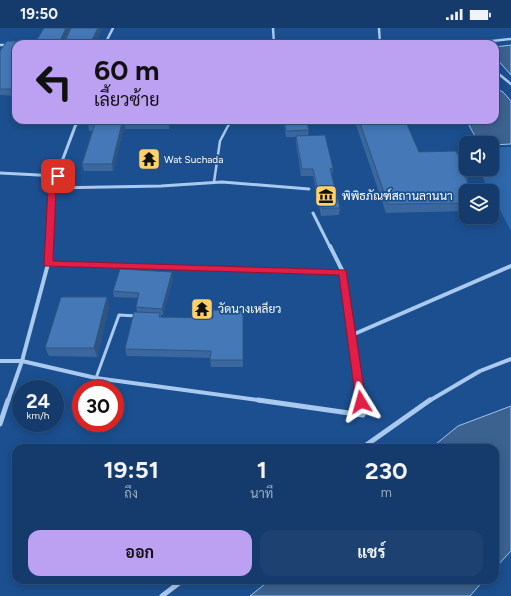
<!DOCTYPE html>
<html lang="th">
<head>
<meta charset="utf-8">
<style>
	body { margin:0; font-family:Figtree,Sarabun,sans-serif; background:#1d4271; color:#f1f3f6; height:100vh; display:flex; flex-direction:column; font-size:15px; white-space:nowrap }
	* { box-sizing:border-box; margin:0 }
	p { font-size:13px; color:#9dadc1 }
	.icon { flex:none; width:22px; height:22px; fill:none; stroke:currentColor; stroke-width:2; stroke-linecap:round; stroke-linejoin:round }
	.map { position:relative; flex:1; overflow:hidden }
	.side { position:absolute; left:12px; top:416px; width:487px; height:140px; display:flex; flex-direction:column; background:#143b6b; border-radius:12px; box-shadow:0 2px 10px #0003,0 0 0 1px #33557e }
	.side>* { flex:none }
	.banner { position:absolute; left:12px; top:12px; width:487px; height:84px; border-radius:12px; box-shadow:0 2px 10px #0003,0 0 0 1px #33557e; background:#bca0f2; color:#111; overflow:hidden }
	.tools { position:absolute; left:459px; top:108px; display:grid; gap:8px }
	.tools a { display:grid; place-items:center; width:40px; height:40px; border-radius:8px; background:#143b6b; box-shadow:0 2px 10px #0003,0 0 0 1px #33557e; font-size:20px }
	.speed { position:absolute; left:12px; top:352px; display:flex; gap:8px; font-size:20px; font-weight:700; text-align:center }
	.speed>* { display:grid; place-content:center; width:52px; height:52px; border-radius:50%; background:#143b6b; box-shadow:0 2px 10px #0003,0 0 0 1px #33557e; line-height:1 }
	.speed small { font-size:10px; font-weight:400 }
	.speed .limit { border:6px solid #d22; background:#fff; color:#111 }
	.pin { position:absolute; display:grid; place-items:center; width:34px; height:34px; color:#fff; margin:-17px; border-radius:8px; box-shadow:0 2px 6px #0006 }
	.me { position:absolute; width:44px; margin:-22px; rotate:352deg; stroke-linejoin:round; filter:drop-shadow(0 0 3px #0008) }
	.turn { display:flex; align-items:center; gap:14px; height:84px; padding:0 16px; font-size:18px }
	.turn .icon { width:52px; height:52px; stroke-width:2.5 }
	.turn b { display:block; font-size:28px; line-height:34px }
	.eta { display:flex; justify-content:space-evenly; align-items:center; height:68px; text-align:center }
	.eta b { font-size:24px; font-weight:700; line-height:28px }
	.primary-button { display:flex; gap:8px; margin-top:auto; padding:8px 16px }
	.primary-button a { flex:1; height:46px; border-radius:12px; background:#bca0f2; color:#111; font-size:16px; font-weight:700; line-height:46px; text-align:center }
	.primary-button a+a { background:#1d4271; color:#f1f3f6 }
	.status { display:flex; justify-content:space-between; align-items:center; height:28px; padding:0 20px; background:#143b6b; direction:ltr }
	.status svg { height:11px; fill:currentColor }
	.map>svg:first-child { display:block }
	.green { fill:#2e69ad }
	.water { fill:#3c6290; stroke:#9cc4f0 }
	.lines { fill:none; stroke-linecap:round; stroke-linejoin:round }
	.lane-far2 { stroke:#a9c9ee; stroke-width:2 }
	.lane-far1 { stroke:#a9c9ee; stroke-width:2.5 }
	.lane { stroke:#a9c9ee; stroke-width:3 }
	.street-far3 { stroke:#a9c9ee; stroke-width:2.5 }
	.street-far2 { stroke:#a9c9ee; stroke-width:3 }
	.street-far1 { stroke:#a9c9ee; stroke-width:4 }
	.street { stroke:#a9c9ee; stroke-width:5 }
	.wall { fill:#3a679d }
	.shaded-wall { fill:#305480 }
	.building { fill:#4478b7; stroke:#305480 }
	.route { fill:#e11d48; stroke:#92132f }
	.labels { text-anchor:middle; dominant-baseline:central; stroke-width:3.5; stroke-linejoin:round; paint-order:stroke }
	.far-poi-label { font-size:10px; fill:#fff; stroke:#1b4f8f; text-anchor:start }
	.poi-label { font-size:12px; fill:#fff; stroke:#1b4f8f; text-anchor:start }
</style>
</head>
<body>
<div class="status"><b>19:50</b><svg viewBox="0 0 49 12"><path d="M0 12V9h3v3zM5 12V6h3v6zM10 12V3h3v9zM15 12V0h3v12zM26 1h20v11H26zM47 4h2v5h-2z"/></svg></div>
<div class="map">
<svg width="511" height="568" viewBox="0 0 511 568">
	<rect width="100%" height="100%" fill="#1b4f8f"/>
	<path class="green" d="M 511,119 L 511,203 L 492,167 L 492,163 L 490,163 L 478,141 L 492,141 L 492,120 Z"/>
	<path class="water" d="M 511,17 L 511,47 L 495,29 L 495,19 Z
		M 495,60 L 503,64 L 511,73 L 511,116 L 492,117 L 492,115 C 475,115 474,105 466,92 L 495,92 Z
		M 511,378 L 511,523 L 495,540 L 495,420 L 431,420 L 458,398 Z
		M 270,552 L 484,552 L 470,568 L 250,568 Z"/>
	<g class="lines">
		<path class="lane-far2" d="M 229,97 L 230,92"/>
		<path class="lane-far1" d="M 214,154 L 220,113 L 229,96"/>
		<path class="lane" d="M 96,350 L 119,287 L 137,288"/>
		<path class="street-far3" d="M 273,0 L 274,16
			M 379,0 L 380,16
			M 105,16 L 113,0
			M 465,16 L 511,11
			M 0,17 L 16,17
			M 495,43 L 511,56
			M 76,97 L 78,92"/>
		<path class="street-far2" d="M 0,145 L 58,148
			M 52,160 L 161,158 L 222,154 L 309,161
			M 313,185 L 330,219
			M 49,219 L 52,160 L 76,96"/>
		<path class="street-far1" d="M 330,218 L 343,244 L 361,373
			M 48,236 L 343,244
			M 352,307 L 511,238
			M 0,333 L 22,333 L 96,350 L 265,373
			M 8,373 L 22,333 L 48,236 L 49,218
			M 429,373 L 480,343 L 511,331"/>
		<path class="street" d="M 258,372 L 363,387 L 361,372
			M 0,396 L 8,372
			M 362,420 L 430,372
			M 162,568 L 183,552"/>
	</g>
	<path class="wall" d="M 44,0 L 70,0 L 65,11 L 71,0 L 102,0 L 95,16 L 16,16 L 16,68 L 0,67 L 0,23 L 7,13 L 36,13 Z
		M 89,92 L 170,92 L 169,101 L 125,101 L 123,102 L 113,143 L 84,143 L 82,136 L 92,103 L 89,103 L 88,96 Z
		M 283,92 L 306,92 L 309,102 L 308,108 L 333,140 L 332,148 L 340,180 L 339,187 L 321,188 L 313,148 L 301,148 L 296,115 L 296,109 L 286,109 Z
		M 349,92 L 405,92 L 419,124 L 468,147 L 467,153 L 466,183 L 386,185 L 355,94 L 349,94 Z
		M 173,250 L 163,287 L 161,287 L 161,289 L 213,290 L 243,283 L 243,339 L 211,339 L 210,330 L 127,328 L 125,321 L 137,284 L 136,279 L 138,270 L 114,269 L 113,263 Z
		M 109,278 L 97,329 L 49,328 L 45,320 Z"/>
	<path class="shaded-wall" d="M 66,0 L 70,0 L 63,16 L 61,11 Z
		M 98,0 L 102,0 L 95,16 L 90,16 Z
		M 168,92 L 170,92 L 169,101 L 168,93 Z
		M 124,94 L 125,101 L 123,102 L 113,143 L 112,136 L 122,95 Z
		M 172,244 L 173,250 L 163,287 L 162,281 Z
		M 107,269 L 109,278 L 97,329 L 94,320 Z"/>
	<path class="building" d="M 44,0 L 66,0 L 61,11 L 63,12 L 66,11 L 71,0 L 98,0 L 90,16 L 16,16 L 16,61 L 0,61 L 0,23 L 7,13 L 36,13 Z
		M 89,92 L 168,92 L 168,93 L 124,94 L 122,95 L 112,136 L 82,136 L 95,96 L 88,96 Z
		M 284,92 L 306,92 L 309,102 L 286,103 Z
		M 359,92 L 405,92 L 419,124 L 456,123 L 468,147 L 464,147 L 472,163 L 466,163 L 466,175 L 388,176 Z
		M 325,107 L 333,140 L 330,141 L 340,180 L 322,180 L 313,141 L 302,141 L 296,108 Z
		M 120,241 L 172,244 L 162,281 L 136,279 L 139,265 L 113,263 Z
		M 61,269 L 107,269 L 94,320 L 45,320 Z
		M 213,282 L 243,283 L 243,332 L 210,332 L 211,323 L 125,321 L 134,284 L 160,285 L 159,289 L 213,290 Z"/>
	<path class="route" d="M 58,146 L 61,148 L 56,160 L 53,233 L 346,242 L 366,374 L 364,377 L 361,378 L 357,377 L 356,374 L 339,247 L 45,238 L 44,236 L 48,160 L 54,148 Z"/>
	<defs>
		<g id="temple-square" transform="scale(1.15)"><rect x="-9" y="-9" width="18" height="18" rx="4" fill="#ffd166" stroke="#1b4f8f"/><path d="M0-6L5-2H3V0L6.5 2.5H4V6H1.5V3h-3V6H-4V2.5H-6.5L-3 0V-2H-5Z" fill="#111"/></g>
		<g id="museum-square" transform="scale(1.15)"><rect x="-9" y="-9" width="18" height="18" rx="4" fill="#ffd166" stroke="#1b4f8f"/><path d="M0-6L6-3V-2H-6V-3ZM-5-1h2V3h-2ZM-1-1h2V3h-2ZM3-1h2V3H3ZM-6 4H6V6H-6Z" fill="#111"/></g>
	</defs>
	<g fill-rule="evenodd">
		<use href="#temple-square" x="149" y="131"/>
		<use href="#museum-square" x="326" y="168"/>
		<use href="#temple-square" x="202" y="281"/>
	</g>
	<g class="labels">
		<g class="far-poi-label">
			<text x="164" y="131">Wat Suchada</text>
		</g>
		<g class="poi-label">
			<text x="342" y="168">พิพิธภัณฑ์สถานลานนา</text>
			<text x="218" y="281">วัดนางเหลียว</text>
		</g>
	</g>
</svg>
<div class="tools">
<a><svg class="icon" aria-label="sound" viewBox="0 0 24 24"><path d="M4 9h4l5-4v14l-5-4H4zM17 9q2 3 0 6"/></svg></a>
<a><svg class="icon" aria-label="layers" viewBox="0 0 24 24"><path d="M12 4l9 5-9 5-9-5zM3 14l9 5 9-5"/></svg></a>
</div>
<div class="speed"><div>24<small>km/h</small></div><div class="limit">30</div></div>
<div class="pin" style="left:58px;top:148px;background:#d93025"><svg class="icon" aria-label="arrive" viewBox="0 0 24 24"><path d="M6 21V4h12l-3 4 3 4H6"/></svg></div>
<svg class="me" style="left:361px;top:374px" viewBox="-20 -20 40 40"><path d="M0-17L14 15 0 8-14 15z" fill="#e11d48" stroke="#fff" stroke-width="4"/></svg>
<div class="banner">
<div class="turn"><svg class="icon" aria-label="left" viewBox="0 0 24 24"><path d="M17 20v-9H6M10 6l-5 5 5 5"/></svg><div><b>60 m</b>เลี้ยวซ้าย</div></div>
</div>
<section class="side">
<div class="eta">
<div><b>19:51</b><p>ถึง</p></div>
<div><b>1</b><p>นาที</p></div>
<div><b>230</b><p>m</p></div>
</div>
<div class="primary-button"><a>ออก</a><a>แชร์</a></div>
</section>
</div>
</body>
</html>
